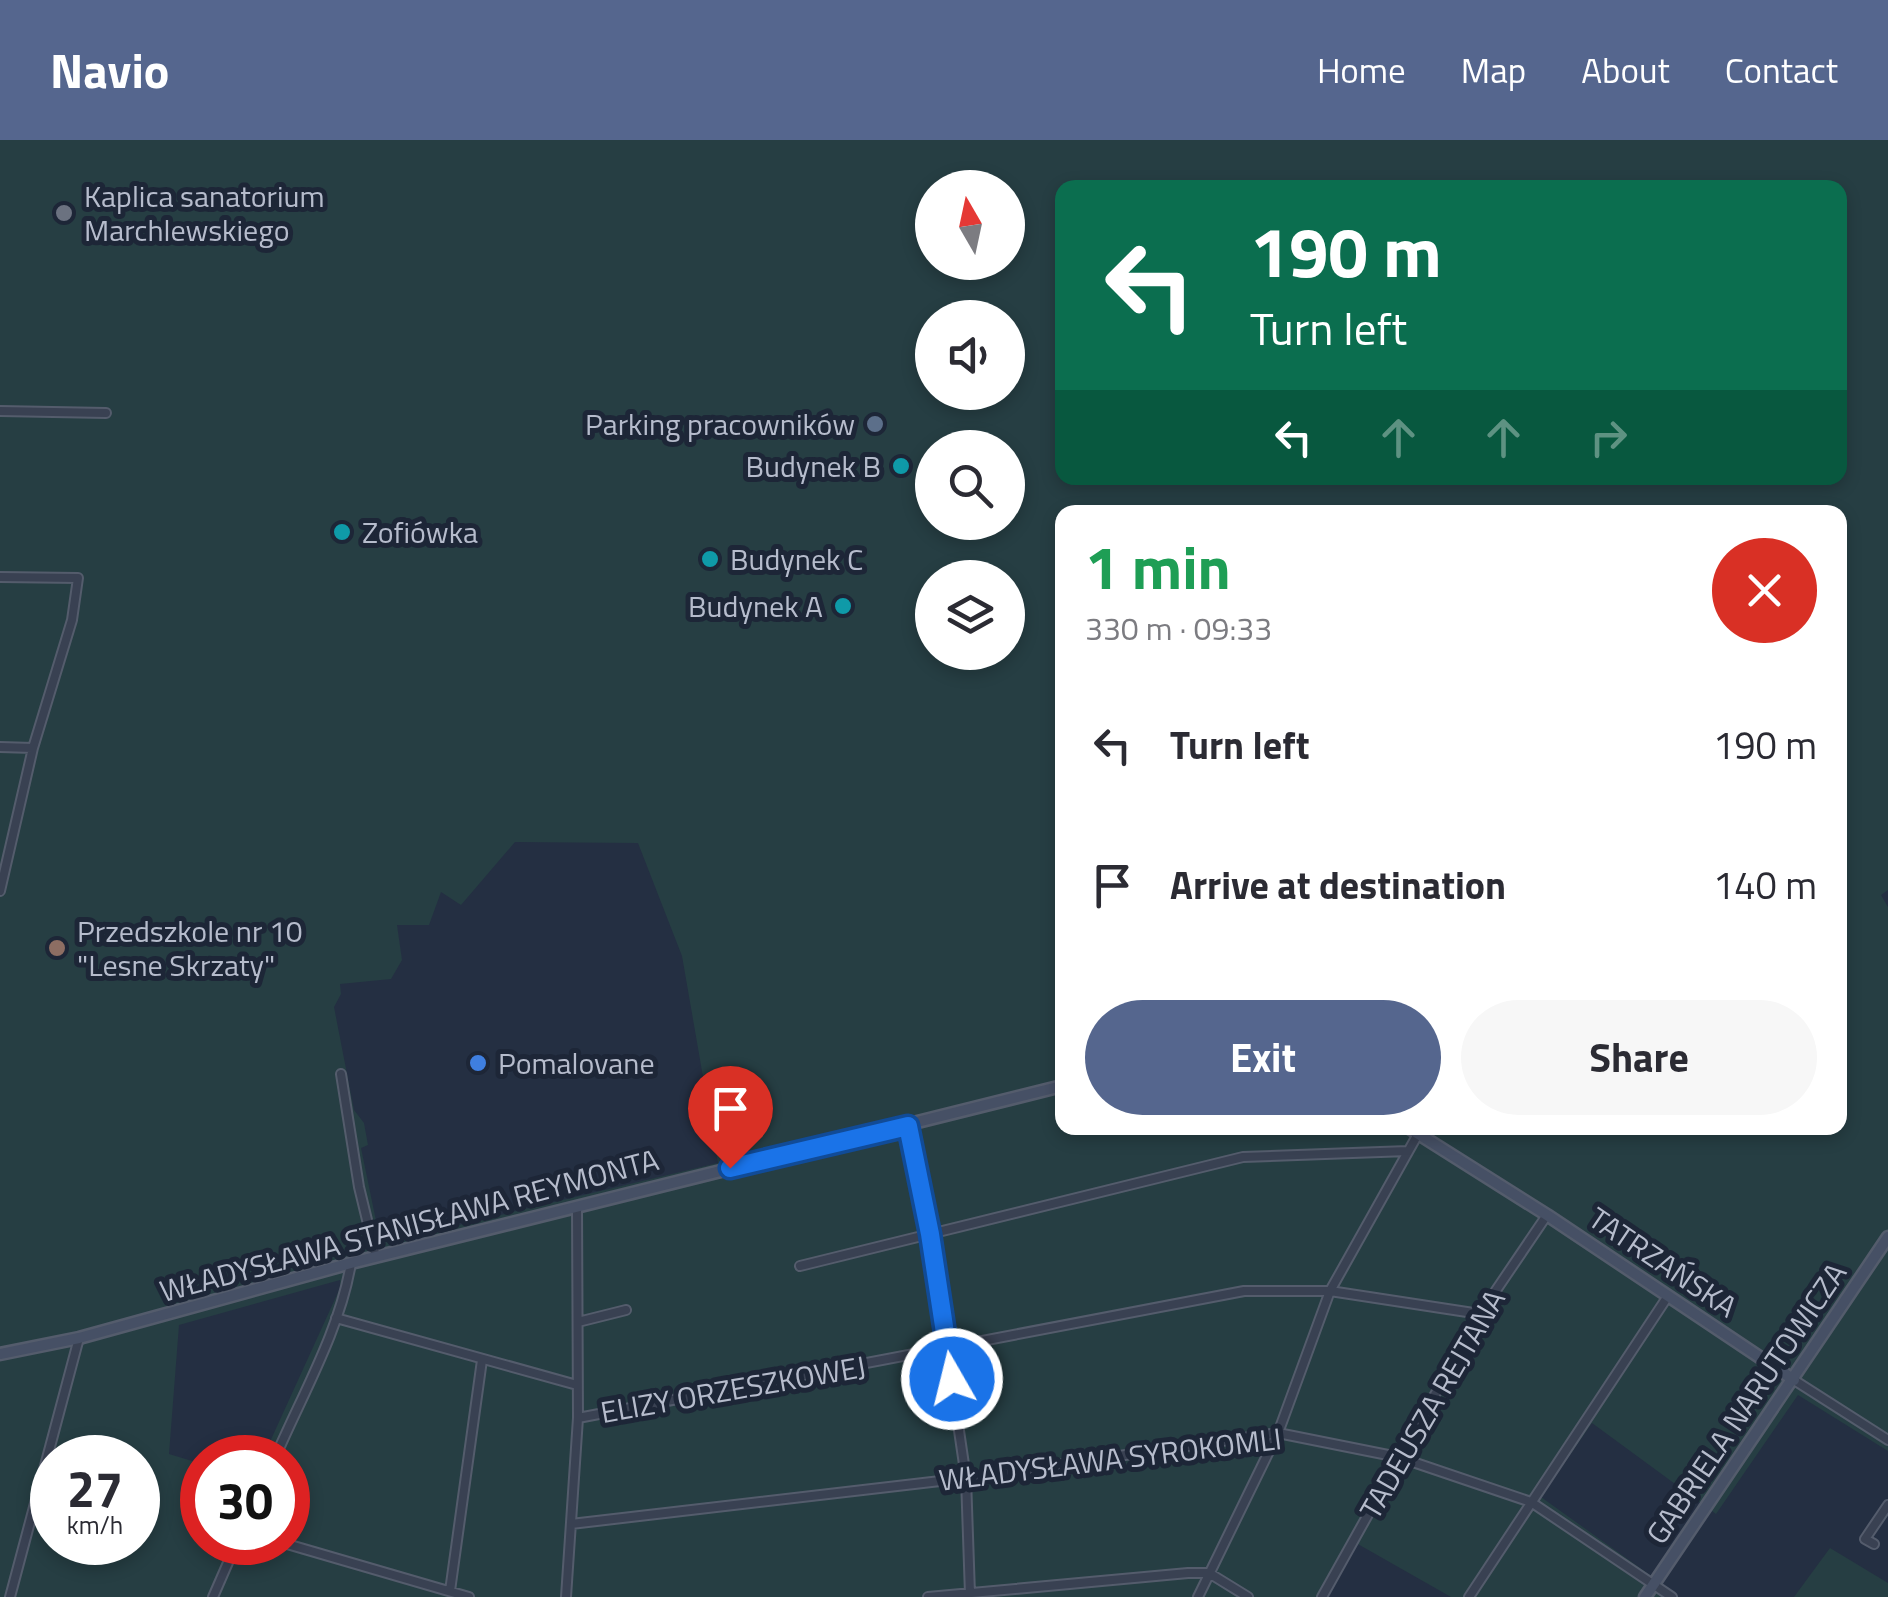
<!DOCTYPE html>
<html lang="en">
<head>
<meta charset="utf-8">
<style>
	body { margin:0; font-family:"Titillium Web",sans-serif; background:#f7f7f7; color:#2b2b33; height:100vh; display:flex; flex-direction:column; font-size:38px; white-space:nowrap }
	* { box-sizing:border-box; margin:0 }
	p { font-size:32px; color:#7c7c81 }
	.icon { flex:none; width:55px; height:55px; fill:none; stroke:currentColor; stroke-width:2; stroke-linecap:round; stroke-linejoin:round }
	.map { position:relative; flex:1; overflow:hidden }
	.panel { position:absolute; left:1055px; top:365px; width:792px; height:630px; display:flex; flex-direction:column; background:#fff; border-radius:20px; box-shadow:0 5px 15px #0003 }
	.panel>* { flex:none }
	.banner { position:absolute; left:1055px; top:40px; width:792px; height:305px; border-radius:20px; box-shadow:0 5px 15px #0003; background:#0b6e4f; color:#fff; overflow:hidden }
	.needle { width:65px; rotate:351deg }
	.controls { position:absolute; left:915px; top:30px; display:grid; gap:20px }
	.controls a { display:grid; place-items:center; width:110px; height:110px; border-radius:50%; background:#fff; box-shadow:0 5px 15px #0003; font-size:50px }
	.speed { position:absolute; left:30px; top:1295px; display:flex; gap:20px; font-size:50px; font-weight:700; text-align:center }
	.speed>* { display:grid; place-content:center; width:130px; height:130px; border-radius:50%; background:#fff; box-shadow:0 5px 15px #0003; line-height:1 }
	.speed small { font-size:25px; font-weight:400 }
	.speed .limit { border:15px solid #d22; background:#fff; color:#111 }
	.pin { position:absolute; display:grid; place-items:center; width:85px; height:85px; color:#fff; margin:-102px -42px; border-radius:50% 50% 50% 0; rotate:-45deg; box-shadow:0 0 10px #0007 }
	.pin .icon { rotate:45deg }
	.me { position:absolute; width:110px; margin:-55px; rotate:352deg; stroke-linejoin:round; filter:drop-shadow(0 0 8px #0008) }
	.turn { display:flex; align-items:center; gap:35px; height:210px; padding:0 30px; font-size:45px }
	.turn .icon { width:130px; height:130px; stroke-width:2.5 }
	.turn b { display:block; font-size:70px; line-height:85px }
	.lanes { display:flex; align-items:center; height:95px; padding:0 30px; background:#0003; justify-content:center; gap:50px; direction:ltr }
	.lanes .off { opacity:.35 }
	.round { display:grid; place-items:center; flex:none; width:105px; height:105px; border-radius:52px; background:#f7f7f7 }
	.summary { display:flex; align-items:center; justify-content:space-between; height:170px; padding:0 30px }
	h1 { font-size:60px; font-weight:700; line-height:75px; color:#1e9e55 }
	.button { display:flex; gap:20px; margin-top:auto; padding:20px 30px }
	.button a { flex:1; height:115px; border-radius:60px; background:#55668e; color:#fff; font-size:40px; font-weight:700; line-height:115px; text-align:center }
	.button a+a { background:#f7f7f7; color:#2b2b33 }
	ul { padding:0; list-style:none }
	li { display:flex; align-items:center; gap:30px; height:140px; padding:0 30px }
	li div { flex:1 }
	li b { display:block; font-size:38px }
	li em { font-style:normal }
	header { display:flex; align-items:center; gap:60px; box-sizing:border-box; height:140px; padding:0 50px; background:#55668e; color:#fff }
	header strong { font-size:48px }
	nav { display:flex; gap:55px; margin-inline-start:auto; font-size:35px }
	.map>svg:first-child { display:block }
	.green { fill:#263e43; fill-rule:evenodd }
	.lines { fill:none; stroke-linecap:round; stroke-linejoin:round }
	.street-casing { stroke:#545c6c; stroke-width:12 }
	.secondary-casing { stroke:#545c6c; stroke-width:15 }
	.street { stroke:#394152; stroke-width:8 }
	.secondary { stroke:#465065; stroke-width:10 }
	.route-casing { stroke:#114b97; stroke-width:25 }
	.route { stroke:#1a73e8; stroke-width:18 }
	.worship-dot { fill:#6b7280; stroke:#1d2637; stroke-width:4 }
	.service-dot { fill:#5c6f8a; stroke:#1d2637; stroke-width:4 }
	.culture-dot { fill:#0f9aa8; stroke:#1d2637; stroke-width:4 }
	.education-dot { fill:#8d6e63; stroke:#1d2637; stroke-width:4 }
	.shop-dot { fill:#3f7fe0; stroke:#1d2637; stroke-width:4 }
	.labels { text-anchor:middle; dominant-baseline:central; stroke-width:10; stroke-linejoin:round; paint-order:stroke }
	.poi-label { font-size:30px; fill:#b6bccc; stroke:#1d2637; text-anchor:start }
	.street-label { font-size:30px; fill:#b6bccc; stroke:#1d2637 }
</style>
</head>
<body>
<header>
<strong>Navio</strong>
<nav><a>Home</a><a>Map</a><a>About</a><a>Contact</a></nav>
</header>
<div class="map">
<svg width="1888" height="1457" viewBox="0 0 1888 1457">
	<rect width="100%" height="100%" fill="#242f42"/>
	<path class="green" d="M 0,0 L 1888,0 L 1888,750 L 1881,755 L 1888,767 L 1888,1311 L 1798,1255 L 1716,1374 L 1592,1283 L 1541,1357 L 1668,1448 L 1662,1457 L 1451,1457 L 1356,1403 L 1326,1457 L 0,1457 ZM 932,48 L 1008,48 L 1008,122 L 932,122 ZM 1062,48 L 1840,48 L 1840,338 L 1062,338 ZM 932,178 L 1008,178 L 1008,252 L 932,252 ZM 932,308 L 1008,308 L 1008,382 L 932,382 ZM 1062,372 L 1840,372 L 1840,988 L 1062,988 ZM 932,438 L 1008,438 L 1008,512 L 932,512 ZM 515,702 L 638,703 L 682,816 L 718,1023 L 387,1102 L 380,1100 L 361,1008 L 368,1005 L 364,983 L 354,970 L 334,867 L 341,854 L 340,844 L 391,839 L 402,820 L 397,785 L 429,785 L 441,752 L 461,765 ZM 340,1140 L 340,1148 L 263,1317 L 288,1318 L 288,1402 L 202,1402 L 202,1324 L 169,1314 L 179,1185 ZM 52,1318 L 138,1318 L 138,1402 L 52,1402 Z
		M 1830,1408 L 1888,1443 L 1888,1457 L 1794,1457 Z"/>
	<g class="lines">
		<g class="street-casing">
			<path id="street" d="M 0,271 L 106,273
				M 0,437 L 78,438 L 72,480 L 33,608 L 0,751
				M 0,607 L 33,608
				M 341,934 L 359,1047 L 376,1117
				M 908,986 L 930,1094 L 966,1338 L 970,1454
				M 800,1126 L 1243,1017 L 1408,1011
				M 336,1178 L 577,1245
				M 578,1182 L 626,1170
				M 1794,1240 L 1888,1300
				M 578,1278 L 1244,1151 L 1330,1151 L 1480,1174
				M 275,1318 C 302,1255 340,1190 351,1123
				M 571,1384 L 966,1338 L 1278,1293 L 1398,1317 L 1531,1362 L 1672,1457
				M 280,1402 L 469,1457
				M 1874,1404 L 1865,1399 L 1888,1365
				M 450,1451 L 482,1220
				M 10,1457 L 79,1198
				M 213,1457 L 237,1402
				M 566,1457 L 578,1278 L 577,1067
				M 928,1457 L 1188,1433 L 1209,1433 L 1248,1457
				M 1198,1457 L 1278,1293 L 1330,1151 L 1418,994
				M 1322,1457 L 1480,1174 L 1547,1075
				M 1469,1457 L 1668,1156"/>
		</g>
		<g class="secondary-casing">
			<path id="secondary" d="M 1409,988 L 1547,1075 L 1794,1240
				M 0,1214 L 79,1198 L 351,1123 L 1062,946
				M 1645,1457 L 1888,1097"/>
		</g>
		<use href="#street" class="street"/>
		<use href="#secondary" class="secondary"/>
	</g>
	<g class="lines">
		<g class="route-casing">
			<path id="route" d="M 730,1028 L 908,986 L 930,1094 L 952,1239"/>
		</g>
		<use href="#route" class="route"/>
	</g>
	<circle class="worship-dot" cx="64" cy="73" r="10"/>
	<circle class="service-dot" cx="875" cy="284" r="10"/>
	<g class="culture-dot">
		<circle cx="901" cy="326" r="10"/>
		<circle cx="342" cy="392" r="10"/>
		<circle cx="710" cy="419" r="10"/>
		<circle cx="843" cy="466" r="10"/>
	</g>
	<circle class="education-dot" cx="57" cy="808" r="10"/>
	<circle class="shop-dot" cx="478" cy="923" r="10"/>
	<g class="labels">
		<g class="poi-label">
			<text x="84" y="56">Kaplica sanatorium<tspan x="84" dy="34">Marchlewskiego</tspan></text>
			<text x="855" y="284" text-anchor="end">Parking pracowników</text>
			<text x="881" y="326" text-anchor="end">Budynek B</text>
			<text x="362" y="392">Zofiówka</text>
			<text x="730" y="419">Budynek C</text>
			<text x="823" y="466" text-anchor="end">Budynek A</text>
			<text x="77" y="791">Przedszkole nr 10<tspan x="77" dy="34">"Lesne Skrzaty"</tspan></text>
			<text x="498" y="923">Pomalovane</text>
		</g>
		<g class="street-label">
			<text transform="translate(409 1085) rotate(-15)">WŁADYSŁAWA STANISŁAWA REYMONTA</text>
			<text transform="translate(1663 1122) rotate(34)">TATRZAŃSKA</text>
			<text transform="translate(733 1249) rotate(-10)">ELIZY ORZESZKOWEJ</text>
			<text transform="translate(1746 1263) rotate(-56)">GABRIELA NARUTOWICZA</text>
			<text transform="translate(1432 1264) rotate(-60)">TADEUSZA REJTANA</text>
			<text transform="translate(1110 1319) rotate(-7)">WŁADYSŁAWA SYROKOMLI</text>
		</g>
	</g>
</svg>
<div class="controls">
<a><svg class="needle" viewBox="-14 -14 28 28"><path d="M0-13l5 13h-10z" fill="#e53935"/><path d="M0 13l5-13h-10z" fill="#7c7c81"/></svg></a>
<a><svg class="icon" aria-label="sound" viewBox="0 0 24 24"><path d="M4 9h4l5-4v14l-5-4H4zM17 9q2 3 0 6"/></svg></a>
<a><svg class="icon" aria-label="search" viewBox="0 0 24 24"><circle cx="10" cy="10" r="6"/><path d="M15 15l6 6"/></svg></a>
<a><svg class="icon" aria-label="layers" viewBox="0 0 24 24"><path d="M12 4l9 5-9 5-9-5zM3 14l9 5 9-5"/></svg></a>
</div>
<div class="speed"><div>27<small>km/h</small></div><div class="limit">30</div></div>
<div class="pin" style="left:730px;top:1028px;background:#d93025"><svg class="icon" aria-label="arrive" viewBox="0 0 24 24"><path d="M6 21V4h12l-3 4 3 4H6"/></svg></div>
<svg class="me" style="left:952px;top:1239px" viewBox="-20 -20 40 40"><circle r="17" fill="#1a73e8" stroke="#fff" stroke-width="3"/><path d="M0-11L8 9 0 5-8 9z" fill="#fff"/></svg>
<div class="banner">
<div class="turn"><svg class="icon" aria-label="left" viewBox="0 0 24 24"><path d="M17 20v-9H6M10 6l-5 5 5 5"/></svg><div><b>190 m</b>Turn left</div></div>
<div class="lanes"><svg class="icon" aria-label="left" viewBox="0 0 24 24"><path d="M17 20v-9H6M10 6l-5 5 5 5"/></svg><svg class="icon off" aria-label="ahead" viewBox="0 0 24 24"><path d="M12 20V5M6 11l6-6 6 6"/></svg><svg class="icon off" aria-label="ahead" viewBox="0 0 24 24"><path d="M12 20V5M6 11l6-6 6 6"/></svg><svg class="icon off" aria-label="right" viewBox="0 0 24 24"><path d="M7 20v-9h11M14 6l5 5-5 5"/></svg></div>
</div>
<section class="panel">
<div class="summary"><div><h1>1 min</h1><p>330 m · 09:33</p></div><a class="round" style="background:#d93025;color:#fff"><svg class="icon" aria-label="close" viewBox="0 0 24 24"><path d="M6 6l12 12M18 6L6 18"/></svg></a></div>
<ul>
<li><svg class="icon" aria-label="left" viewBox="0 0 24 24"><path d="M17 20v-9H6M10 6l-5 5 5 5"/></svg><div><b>Turn left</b></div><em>190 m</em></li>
<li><svg class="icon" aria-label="arrive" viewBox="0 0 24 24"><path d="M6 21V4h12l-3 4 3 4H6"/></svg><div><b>Arrive at destination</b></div><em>140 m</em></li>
</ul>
<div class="button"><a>Exit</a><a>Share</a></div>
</section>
</div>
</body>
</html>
